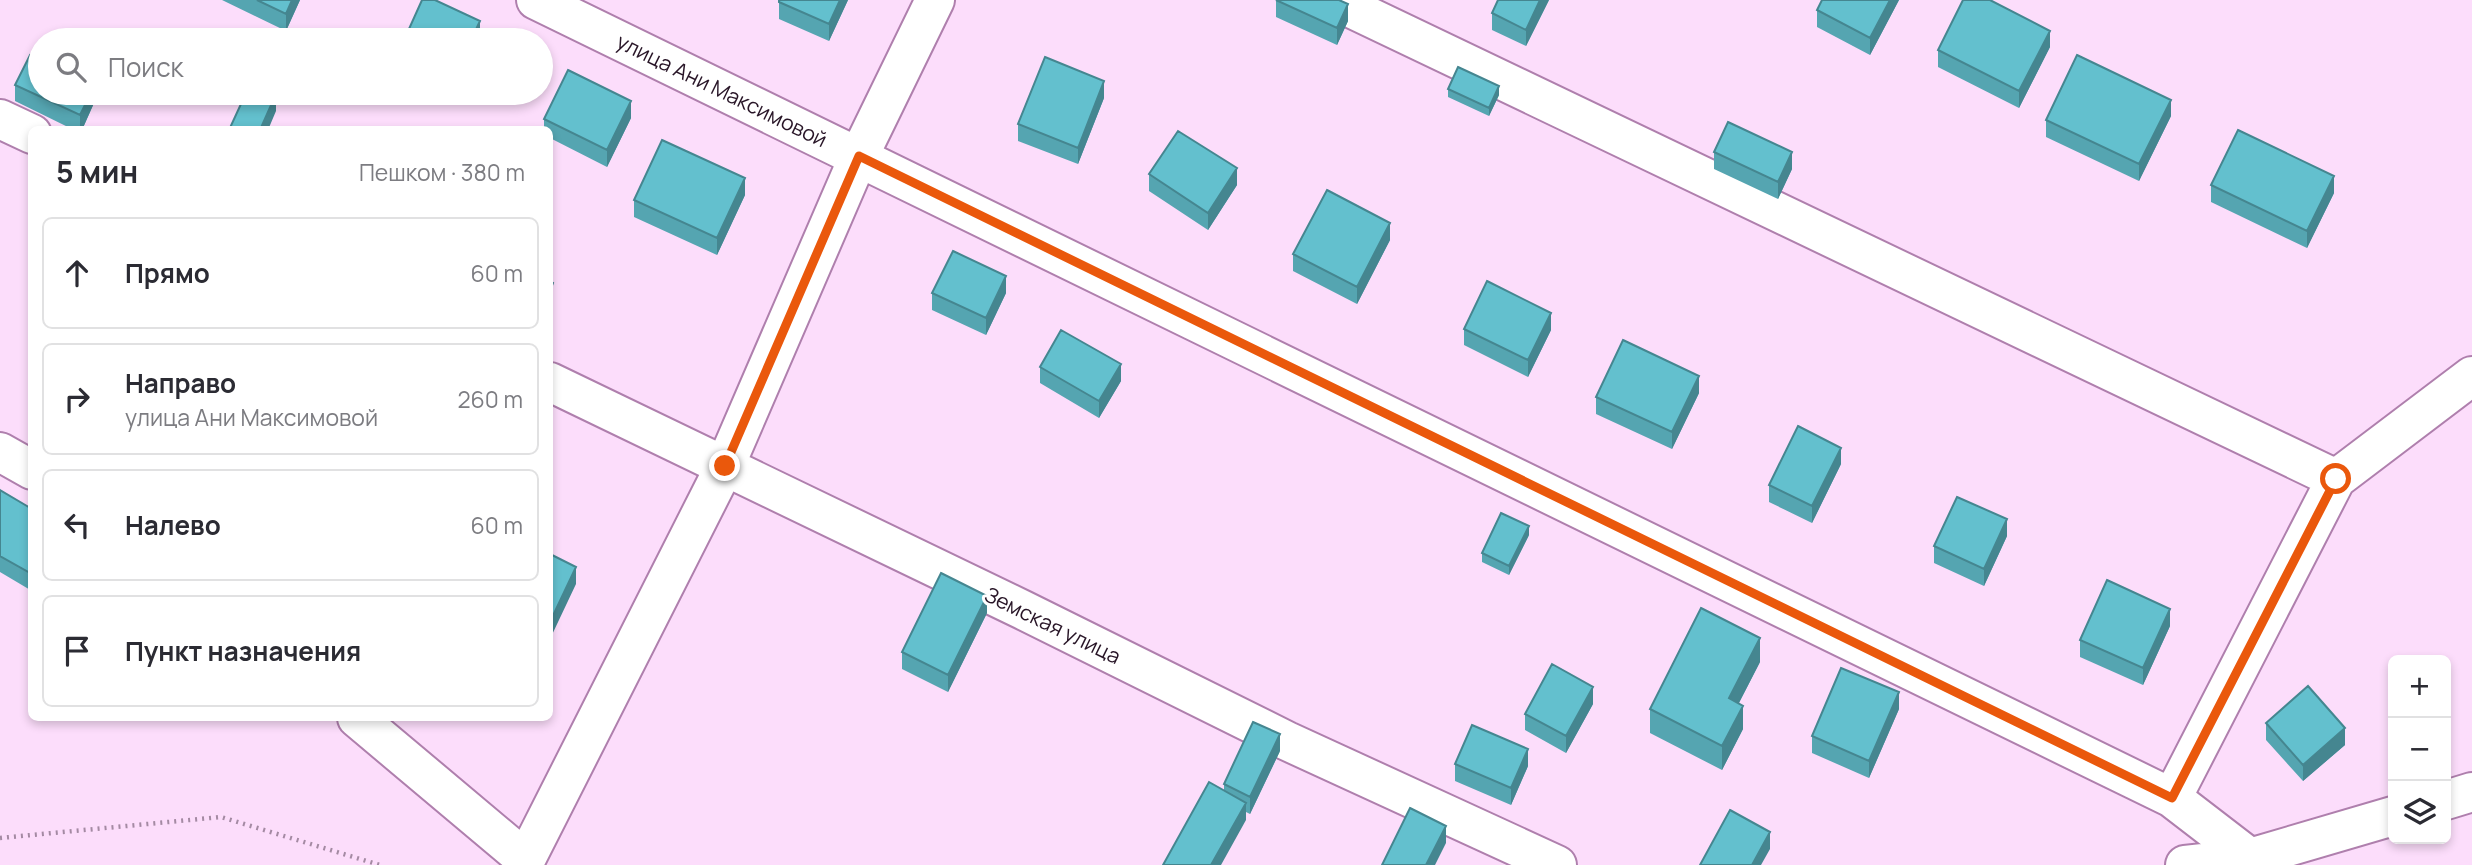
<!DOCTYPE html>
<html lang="ru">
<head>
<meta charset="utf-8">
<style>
	body { margin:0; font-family:Manrope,sans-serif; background:#f7f7f7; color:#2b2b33 }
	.controls { position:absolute; right:21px; bottom:21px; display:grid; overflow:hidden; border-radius:10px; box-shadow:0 4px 10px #0003 }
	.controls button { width:63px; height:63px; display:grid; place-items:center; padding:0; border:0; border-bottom:2px solid #e1e1e2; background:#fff; color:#2b2b33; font:35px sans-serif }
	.stop { position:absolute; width:21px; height:21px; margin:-16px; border:5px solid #ea580c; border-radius:50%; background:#fff }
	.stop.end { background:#ea580c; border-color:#fff; box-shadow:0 2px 7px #0008 }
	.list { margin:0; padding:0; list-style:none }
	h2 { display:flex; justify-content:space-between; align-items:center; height:91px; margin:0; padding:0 28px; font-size:30px }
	h2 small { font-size:23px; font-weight:400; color:#7c7c81 }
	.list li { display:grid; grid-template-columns:46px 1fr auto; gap:21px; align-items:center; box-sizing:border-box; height:112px; margin:0 14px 14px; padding:0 14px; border:2px solid #e1e1e2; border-radius:10px }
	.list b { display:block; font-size:26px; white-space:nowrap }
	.list p { margin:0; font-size:23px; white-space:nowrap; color:#7c7c81 }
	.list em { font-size:23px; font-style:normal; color:#7c7c81 }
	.icon { flex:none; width:38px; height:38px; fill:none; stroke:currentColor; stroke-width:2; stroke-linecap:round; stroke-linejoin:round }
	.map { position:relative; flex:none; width:2472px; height:865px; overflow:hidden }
	.search { position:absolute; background:#fff; box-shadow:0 4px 10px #0003; left:28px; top:28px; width:525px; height:77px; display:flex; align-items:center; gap:18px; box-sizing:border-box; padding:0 24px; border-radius:38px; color:#7c7c81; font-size:26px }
	.panel { position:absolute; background:#fff; box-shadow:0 4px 10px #0003; left:28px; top:126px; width:525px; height:595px; border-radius:10px }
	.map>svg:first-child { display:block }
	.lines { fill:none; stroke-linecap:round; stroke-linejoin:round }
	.minor-casing { stroke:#af7fad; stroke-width:42 }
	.path { stroke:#a48aa3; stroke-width:4.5; stroke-dasharray:2 5; stroke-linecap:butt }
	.minor { stroke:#fff; stroke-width:38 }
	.wall { fill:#55a5b1 }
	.shaded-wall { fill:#458690 }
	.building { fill:#63c0ce; stroke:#458690; stroke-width:2 }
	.route { stroke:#ea580c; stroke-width:9 }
	.labels { text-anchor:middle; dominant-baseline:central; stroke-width:6; stroke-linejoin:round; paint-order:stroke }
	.street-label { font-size:21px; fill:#281527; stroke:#fff }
</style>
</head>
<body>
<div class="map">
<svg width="2472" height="865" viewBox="0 0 2472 865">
	<rect width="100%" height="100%" fill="#fcddfb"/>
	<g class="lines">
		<g class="minor-casing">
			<path id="minor" d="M536 0 2172 798 2250 858 2253 865
				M1334 0 2336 479
				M0 119 32 134
				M550 382 1023 610 1287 741 1557 865
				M0 452 32 470
				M357 718 526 860
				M2172 798 2336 479 2472 376
				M2446 800 2472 792
				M523 865 725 466 859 156 935 0
				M2185 865 2250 858 2393 816"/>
		</g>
		<path class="path" d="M0 838 221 817 380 865"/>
		<use href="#minor" class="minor"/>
	</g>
	<path class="wall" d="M222 0H300L286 31Z
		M779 0H848L829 41 779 19Z
		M1276 0 1348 21 1337 45 1276 17Z
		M1549 0 1526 46 1492 30V13Z
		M1899 0 1870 55 1817 27V10Z
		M2050 47 2019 108 1938 67V50Z
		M15 85 94 93V103L82 130H74L15 101Z
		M1448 89 1499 95 1489 116 1448 97Z
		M442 93H455L452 97Z
		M1104 98 1078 164 1018 141V124Z
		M2171 116 2139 181 2046 137V120Z
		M631 118 607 167 550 138V130H544V119Z
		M1714 152 1792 169 1778 199 1714 169Z
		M1149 174 1237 185 1208 230 1149 191Z
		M2211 185 2334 193 2307 248 2211 202Z
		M745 195 717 255 634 217V200Z
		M1390 240 1357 304 1293 271V254Z
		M932 293H1006L986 335 932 310Z
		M1464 329 1551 330 1528 377 1464 345Z
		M1040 367 1121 381 1099 418 1040 383Z
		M1699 393 1672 449 1596 414V397Z
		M1841 464 1812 523 1769 502V485Z
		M0 490 32 509V591L0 572Z
		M1529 535 1509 575 1482 562V553Z
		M2007 536 1984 586 1934 563V546Z
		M987 613 948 692 902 669V652Z
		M2170 626 2143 685 2080 657V640Z
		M1760 662 1739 703 1743 729 1722 770 1650 733V709Z
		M1593 704 1566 753 1525 730V714Z
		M1899 709 1869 778 1812 753V736Z
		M2266 723 2345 745 2303 781 2266 740Z
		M1280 751 1250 814 1246 812V820L1224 790V784Z
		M1455 764 1528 766 1511 805 1455 781Z"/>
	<path class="shaded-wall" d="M292 0H300L286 31V14Z
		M840 0H848L829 41V24Z
		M1540 0H1549L1526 46V30Z
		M1890 0H1899L1870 55V38Z
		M1348 4V21L1337 45V28Z
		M480 21V38L479 40H471Z
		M2050 31V47L2019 108V91Z
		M1104 81V98L1078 164V148Z
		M1499 86V95L1489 116V108Z
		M91 93H94V103L82 130H80V115Z
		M276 94V111L268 130H260Z
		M2171 100V116L2139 181V164Z
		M631 101V118L607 167V150Z
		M1792 152V169L1778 199V182Z
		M1237 168V185L1208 230V213Z
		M2334 176V193L2307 248V231Z
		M745 178V195L717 255V238Z
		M1390 223V240L1357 304V287Z
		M1006 276V293L986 335V318Z
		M553 283V300L550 308V291Z
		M1551 313V330L1528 377V360Z
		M1121 364V381L1099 418V401Z
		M1699 376V393L1672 449V432Z
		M1841 448V464L1812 523V506Z
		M2007 519V536L1984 586V569Z
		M1529 526V535L1509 575V566Z
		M576 567V584L550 639V622Z
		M987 596V613L948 692V675Z
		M2170 609V626L2143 685V668Z
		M1760 638V662L1729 722V698Z
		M1593 687V704L1566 753V736Z
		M1899 692V709L1869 778V761Z
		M1743 706V729L1722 770V746Z
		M2345 728V745L2303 781V765Z
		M1280 734V751L1250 814V797Z
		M1528 749V766L1511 805V788Z
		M1246 803V820L1221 865H1211Z
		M1446 826V843L1435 865H1426Z
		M1770 832V849L1761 865H1752Z"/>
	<path class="building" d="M257 0H292L286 14Z
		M422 0H435L480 21 471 40H404Z
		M779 0H840L829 24 779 2Z
		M1276 0H1339L1348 4 1337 28Z
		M1498 0H1540L1526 30 1492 13Z
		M1822 0H1890L1870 38 1817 10Z
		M1963 0H1990L2050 31 2019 91 1938 50Z
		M30 55 40 60V93H91L80 115 15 85Z
		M2077 55 2171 100 2139 164 2046 120Z
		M1045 57 1104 81 1078 148 1018 124Z
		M1458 67 1499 86 1489 108 1448 89Z
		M568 70 631 101 607 150 544 119Z
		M246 93H274L276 94 260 130H229Z
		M1728 122 1792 152 1778 182 1714 152Z
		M2238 130 2334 176 2307 231 2211 185Z
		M1178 131 1237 168 1208 213 1149 174Z
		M662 140 745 178 717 238 634 200Z
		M1327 190 1390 223 1357 287 1293 254Z
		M953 251 1006 276 986 318 932 293Z
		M550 281 553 283 550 291Z
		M1487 281 1551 313 1528 360 1464 329Z
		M1061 330 1121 364 1099 401 1040 367Z
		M1623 340 1699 376 1672 432 1596 397Z
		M1798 426 1841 448 1812 506 1769 485Z
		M0 490 32 509V574L0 556Z
		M1957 497 2007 519 1984 569 1934 546Z
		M1501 513 1529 526 1509 566 1482 553Z
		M550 554 576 567 550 622Z
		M941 573 987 596 948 675 902 652Z
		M2107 580 2170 609 2143 668 2080 640Z
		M1701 608 1760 638 1729 698 1743 706 1722 746 1650 709Z
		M1552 664 1593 687 1566 736 1525 714Z
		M1841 668 1899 692 1869 761 1812 736Z
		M2308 686 2345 728 2303 765 2266 723Z
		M1253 722 1280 734 1250 797 1224 784Z
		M1472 725 1528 749 1511 788 1455 764Z
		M1209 782 1246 803 1211 865H1163Z
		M1410 808 1446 826 1426 865H1382Z
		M1730 810 1770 832 1752 865H1700Z"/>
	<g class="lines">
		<path class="route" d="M725 466 859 156 2172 798 2336 479"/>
	</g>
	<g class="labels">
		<g class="street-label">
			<text transform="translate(722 90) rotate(26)">улица Ани Максимовой</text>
			<text transform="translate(1053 625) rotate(26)">Земская улица</text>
		</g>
	</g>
</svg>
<div class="controls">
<button>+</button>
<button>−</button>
<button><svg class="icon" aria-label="layers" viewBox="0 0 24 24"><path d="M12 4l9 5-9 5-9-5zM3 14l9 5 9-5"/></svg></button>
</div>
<div class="stop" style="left:2336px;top:479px"></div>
<div class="stop end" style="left:725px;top:466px"></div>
<div class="search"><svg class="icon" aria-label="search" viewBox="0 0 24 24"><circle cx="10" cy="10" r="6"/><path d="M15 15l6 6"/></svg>Поиск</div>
<section class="panel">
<h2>5 мин<small>Пешком · 380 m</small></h2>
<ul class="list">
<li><svg class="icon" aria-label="ahead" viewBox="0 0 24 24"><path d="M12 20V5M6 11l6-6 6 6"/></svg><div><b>Прямо</b></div><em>60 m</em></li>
<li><svg class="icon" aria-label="right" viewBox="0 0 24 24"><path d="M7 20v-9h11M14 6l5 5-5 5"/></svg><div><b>Направо</b><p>улица Ани Максимовой</p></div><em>260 m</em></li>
<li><svg class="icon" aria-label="left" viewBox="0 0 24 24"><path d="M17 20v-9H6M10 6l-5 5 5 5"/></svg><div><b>Налево</b></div><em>60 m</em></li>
<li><svg class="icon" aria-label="arrive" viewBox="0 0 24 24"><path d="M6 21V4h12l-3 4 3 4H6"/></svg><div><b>Пункт назначения</b></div></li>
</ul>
</section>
</div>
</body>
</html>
